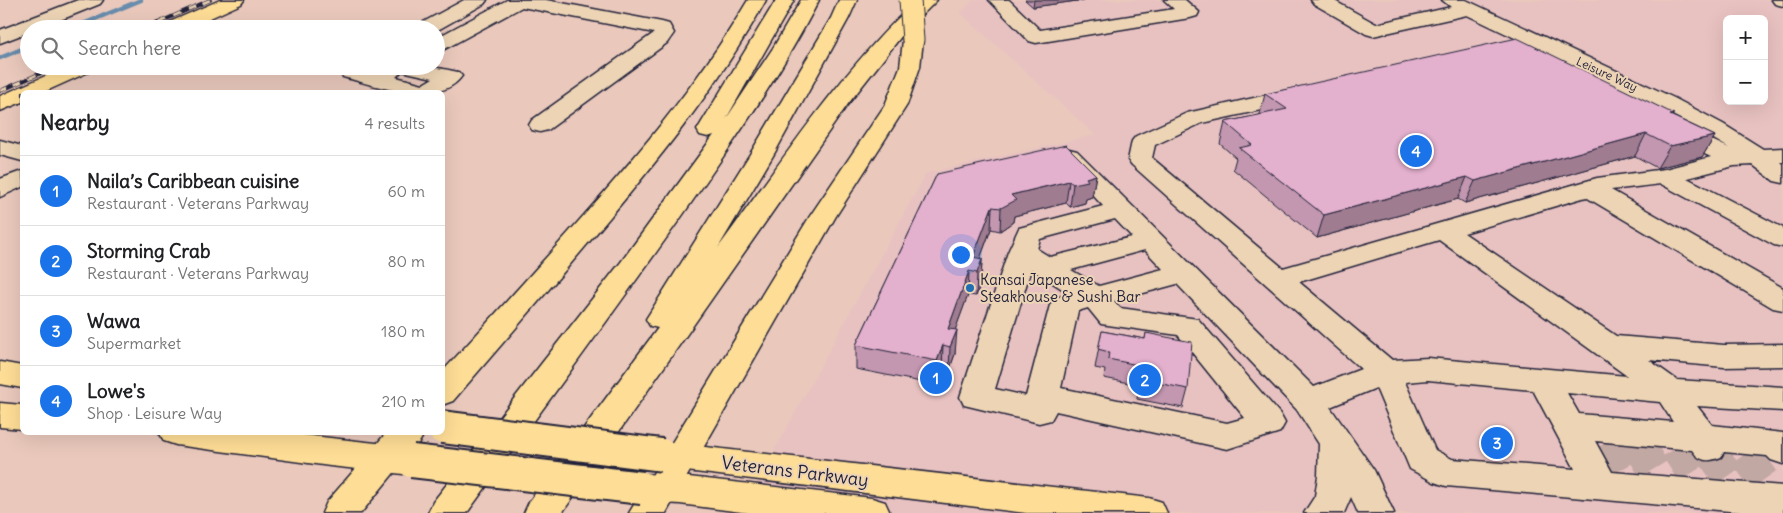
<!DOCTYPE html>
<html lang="en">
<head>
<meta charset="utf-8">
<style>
	body { margin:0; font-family:Delius,sans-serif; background:#f2f2f2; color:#202124 }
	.controls { position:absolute; right:15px; top:15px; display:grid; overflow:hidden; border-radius:8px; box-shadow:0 5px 20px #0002 }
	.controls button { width:45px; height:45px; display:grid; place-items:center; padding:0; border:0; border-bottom:1px solid #e0e0e0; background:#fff; color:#202124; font:25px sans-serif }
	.you { position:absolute; left:960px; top:254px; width:18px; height:18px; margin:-12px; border:4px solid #fff; border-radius:50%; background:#1a73e8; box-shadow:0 0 0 8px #1a73e833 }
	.badge { display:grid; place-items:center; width:32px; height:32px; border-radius:50%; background:#1a73e8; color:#fff; font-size:16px; font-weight:700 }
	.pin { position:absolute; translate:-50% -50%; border:2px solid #fff; box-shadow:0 1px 5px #0006 }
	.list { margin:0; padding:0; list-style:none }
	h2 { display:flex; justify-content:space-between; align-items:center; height:65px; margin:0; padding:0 20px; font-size:21px }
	h2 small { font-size:16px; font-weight:400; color:#757577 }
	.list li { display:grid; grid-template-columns:32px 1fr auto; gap:15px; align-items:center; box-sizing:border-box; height:70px; padding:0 20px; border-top:1px solid #e0e0e0 }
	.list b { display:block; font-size:19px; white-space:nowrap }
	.list p { margin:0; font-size:16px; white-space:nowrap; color:#757577 }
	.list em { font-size:16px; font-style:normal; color:#757577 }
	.icon { flex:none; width:28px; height:28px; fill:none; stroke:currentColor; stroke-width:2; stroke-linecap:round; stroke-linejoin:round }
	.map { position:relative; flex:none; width:1783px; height:513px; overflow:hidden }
	.search { position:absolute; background:#fff; box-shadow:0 5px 20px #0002; left:20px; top:20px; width:425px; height:55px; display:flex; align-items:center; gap:12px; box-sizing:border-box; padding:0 18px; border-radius:28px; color:#757577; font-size:19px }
	.panel { position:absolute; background:#fff; box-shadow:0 5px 20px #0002; left:20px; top:90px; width:425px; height:345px; border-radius:8px }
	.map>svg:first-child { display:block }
	.built { fill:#e8c2c1; fill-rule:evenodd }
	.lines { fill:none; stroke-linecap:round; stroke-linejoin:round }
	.stream { stroke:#688cac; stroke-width:4.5 }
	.minor-tunnel { stroke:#c2a8a2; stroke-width:32; stroke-dasharray:32 16; stroke-linecap:butt }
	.minor-casing { stroke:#22223b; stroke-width:3 }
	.major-casing { stroke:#22223b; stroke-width:3 }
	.highway-casing { stroke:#22223b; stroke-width:3 }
	.minor { fill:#edd4b5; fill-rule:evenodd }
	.major { fill:#fedd96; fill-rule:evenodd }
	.highway { fill:#fedd96; fill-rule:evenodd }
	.rail-casing { stroke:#22223b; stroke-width:4 }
	.rail { stroke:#edd4b5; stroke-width:2.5; stroke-dasharray:8; stroke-linecap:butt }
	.major-bridge-casing { stroke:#22223b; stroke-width:36; stroke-linecap:butt }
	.highway-bridge-casing { stroke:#22223b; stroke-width:23; stroke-linecap:butt }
	.major-bridge { stroke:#fedd96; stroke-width:32 }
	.highway-bridge { stroke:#fedd96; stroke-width:21 }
	.wall { fill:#c397b0; stroke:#22223b }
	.shaded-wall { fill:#9f7b90; stroke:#22223b }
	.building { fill:#e3b0cd; stroke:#22223b }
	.poi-dot { fill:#1f6fb2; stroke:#edd4b5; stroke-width:2 }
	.labels { text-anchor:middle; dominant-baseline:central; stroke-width:4; stroke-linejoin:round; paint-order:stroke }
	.far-street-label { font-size:12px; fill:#22223b; stroke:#edd4b5 }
	.poi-label { font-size:15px; fill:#22223b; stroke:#edd4b5; text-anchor:start }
	.near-street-label { font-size:18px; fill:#22223b; stroke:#edd4b5 }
</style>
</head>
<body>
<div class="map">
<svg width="1783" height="513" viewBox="0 0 1783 513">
	<rect width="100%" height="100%" fill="#eac9bc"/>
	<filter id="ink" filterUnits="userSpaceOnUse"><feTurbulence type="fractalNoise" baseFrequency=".02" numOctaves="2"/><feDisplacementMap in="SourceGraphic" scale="10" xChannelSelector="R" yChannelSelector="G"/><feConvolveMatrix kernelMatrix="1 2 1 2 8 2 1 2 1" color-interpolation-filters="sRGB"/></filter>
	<g filter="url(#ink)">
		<path class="built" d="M973 0H1783V513H740L926 173 1095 135 960 13ZM1727 19H1764V101H1727Z"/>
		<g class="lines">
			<path class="stream" d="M71 29 141 0
				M0 58 29 46"/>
			<path class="minor-tunnel" d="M1609 441 1624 468
				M1637 442 1654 470
				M1676 448 1692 473
				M1710 450 1729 478
				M1745 454 1764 480"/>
			<g class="minor-casing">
				<path id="minor" d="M78 0H103L100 4 38 29H29V32L0 43V30Z
					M464 0H487L484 4 436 31V29H416L418 25Z
					M507 0H546L662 22 669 24 674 33 667 43 548 130 540 132 532 130 529 125 532 120 654 33 522 7 443 50 436 52V38Z
					M989 0H1009L1040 30 1174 9 1164 0H1185L1199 12 1197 16 1190 18 1036 43 1029 41Z
					M1311 0H1333L1376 24 1451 7 1442 0H1466L1674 98 1723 124 1763 149 1783 148V162H1781L1783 164V183L1774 181 1753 165 1734 166 1687 178 1783 228V247L1774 245 1661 184 1611 190 1783 288V310L1773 308 1586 197 1464 233 1616 336 1724 345 1783 344V366L1724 367 1649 360 1677 380 1783 387V411L1697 406 1712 425 1783 433V464L1771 460 1767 456 1724 452 1721 457C1708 462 1700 462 1692 450L1595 441 1612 472 1783 486V513H1752L1446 486 1434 482 1410 469 1376 388 1330 407 1374 470 1394 513H1358L1351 497 1344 513H1304L1315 496 1318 476 1319 444 1297 410 1177 284 1114 301 1120 308 1198 319 1280 414 1285 423 1280 432 1227 449 1056 411 1051 420 1039 423 964 405 960 397 1008 252 1019 228 1103 206 1061 161 1057 156 1061 151 1069 149 1077 151 1314 387 1361 369 1132 165 1128 160 1132 141 1136 136 1187 113 1298 88 1306 90 1309 95 1306 100 1202 123 1155 145 1152 158 1283 268 1597 178 1665 169 1711 157 1665 136 1662 131 1665 126 1673 124 1681 126 1729 148 1659 107 1467 15 1373 36 1366 34 1314 4ZM1115 219 1132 237 1050 257 1037 249 1040 239ZM1439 240 1627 376 1428 358 1392 360 1299 282ZM1145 250 1163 269 1099 286 1071 270ZM1031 269 1070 294 1055 298 1050 305 1026 396 995 389ZM1088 308 1101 324 1178 335 1245 418 1227 423 1061 388 1078 311ZM1428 380 1533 390 1575 469 1452 459 1435 450 1405 382ZM1567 393 1660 402 1673 422 1579 414Z
					M1772 0H1783V6L1775 4Z
					M345 66H366L364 70C376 73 376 68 386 66 407 63 438 67 458 72L462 76C439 109 374 85 343 77L340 73ZM402 71 433 78 423 84 396 77Z
					M0 140 22 146V161L0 155Z
					M22 171V187L0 197V179Z"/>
			</g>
			<g class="major-casing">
				<path id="major" d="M220 0H244L241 4 186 29H161L163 25Z
					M68 66H96L93 70 44 92H22V102L0 111V96Z
					M0 362 22 366V388L0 384Z
					M0 403 22 405V429L0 427Z
					M159 432H276L403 446 415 450 420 460 415 470 403 474 330 466 176 445 164 441Z
					M662 442 1149 498 1162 502 1167 513H1026L662 468 650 465 645 455 650 445Z
					M643 474 680 476 872 498 885 502 890 513H749L680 504 643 502 630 498 625 488 630 478Z"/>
			</g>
			<g class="highway-casing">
				<path id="highway" d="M748 0H766C716 91 651 169 584 248 541 299 497 350 453 401L442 405V372C483 328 522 284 562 240 630 164 696 88 748 0Z
					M776 0H794L726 119 773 48 801 0H819C780 76 731 146 682 216 611 316 539 414 467 513H428L433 502 621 262 714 135 708 137 700 135 697 130Z
					M839 0H857L849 18 774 154 718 248C780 164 840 71 917 0H937L903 34 848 104 562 513H524L529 502 658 328 650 326 646 319 750 154 831 18Z
					M913 34 920 36 923 40 920 67 907 105 836 216 666 513H629L810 216 885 105 900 67 903 40 906 36Z
					M387 432H425L420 441 361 513H322L327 502Z"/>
			</g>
			<use href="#minor" class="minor"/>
			<use href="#major" class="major"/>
			<use href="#highway" class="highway"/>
			<g class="rail-casing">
				<path id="rail" d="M144 29 210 0
					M0 91 57 66"/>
			</g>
			<use href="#rail" class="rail"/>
			<g class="major-bridge-casing">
				<path id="major-bridge" d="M442 427 662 455
					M412 461 642 488"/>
			</g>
			<g class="highway-bridge-casing">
				<path id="highway-bridge" d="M910 0 913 40"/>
			</g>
			<use href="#major-bridge" class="major-bridge"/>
			<use href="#highway-bridge" class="highway-bridge"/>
		</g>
		<path class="wall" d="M1025 0H1084L1033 7Z
			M1265 94 1673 116 1715 136 1702 157 1657 168 1635 156 1465 203 1458 199 1317 238 1233 169 1236 158 1220 144 1225 122 1260 115V114Z
			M937 174 1096 175 1092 197 1086 199 1085 203 1070 207 1066 203 1014 216 1013 222 1000 231 991 229 980 259H982L981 282 976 296 968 295 955 330V354L949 371 942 369 936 385 856 369V345Z
			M1102 331 1145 339 1146 333 1188 389 1183 408 1137 399 1139 385 1104 378 1105 370 1095 368Z"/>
		<path class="shaded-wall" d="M1034 0H1084L1033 7Z
			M1646 134 1635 156 1465 203 1475 181Z
			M1715 136 1702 157 1657 168 1670 146Z
			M1096 175 1092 197 1086 199 1085 203 1070 207 1073 184 1086 178Z
			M1467 177 1458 199 1317 238 1324 215Z
			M1069 181 1066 203 1014 216 1013 222 1000 231 1001 208 1011 195Z
			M992 207 991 229 975 272 973 257Z
			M982 259 981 282 976 296 977 273Z
			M969 271 968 295 949 347 948 329Z
			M957 330 955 354 949 371 950 347Z
			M943 345 942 369 936 385 937 361Z"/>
		<path class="building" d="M1517 38 1674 114 1670 115 1715 136 1670 146 1646 134 1475 181 1467 177 1324 215 1239 148 1252 145 1225 122 1287 109 1265 94Z
			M1066 145 1096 175 1086 178 1088 181 1073 184 1069 181 1011 195 1016 200 1001 208 992 207 973 257 982 259 977 273 969 271 948 329 957 330 950 347 943 345 937 361 856 345 937 174Z
			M1102 331 1145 339 1146 333 1192 342 1188 389 1142 380 1143 366 1108 359 1109 352 1098 349Z"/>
	</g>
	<circle class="poi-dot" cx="970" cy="288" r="5"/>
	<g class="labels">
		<g class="far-street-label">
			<text transform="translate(1607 74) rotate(25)">Leisure Way</text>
		</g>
		<g class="poi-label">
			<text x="980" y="279">Kansai Japanese<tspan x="980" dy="17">Steakhouse &amp; Sushi Bar</tspan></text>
		</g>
		<g class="near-street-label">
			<text transform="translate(795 471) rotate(7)">Veterans Parkway</text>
		</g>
	</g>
</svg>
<div class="controls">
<button>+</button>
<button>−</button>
</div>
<div class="you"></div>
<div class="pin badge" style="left:936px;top:378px">1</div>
<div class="pin badge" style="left:1145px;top:380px">2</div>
<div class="pin badge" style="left:1497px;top:443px">3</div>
<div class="pin badge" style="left:1416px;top:151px">4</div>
<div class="search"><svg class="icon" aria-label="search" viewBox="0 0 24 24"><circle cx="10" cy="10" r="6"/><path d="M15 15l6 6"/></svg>Search here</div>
<section class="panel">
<h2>Nearby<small>4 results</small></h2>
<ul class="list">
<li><span class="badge">1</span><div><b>Naila’s Caribbean cuisine</b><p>Restaurant · Veterans Parkway</p></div><em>60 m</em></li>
<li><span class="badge">2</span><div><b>Storming Crab</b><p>Restaurant · Veterans Parkway</p></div><em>80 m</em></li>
<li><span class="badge">3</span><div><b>Wawa</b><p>Supermarket</p></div><em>180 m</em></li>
<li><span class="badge">4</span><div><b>Lowe's</b><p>Shop · Leisure Way</p></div><em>210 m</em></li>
</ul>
</section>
</div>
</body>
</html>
